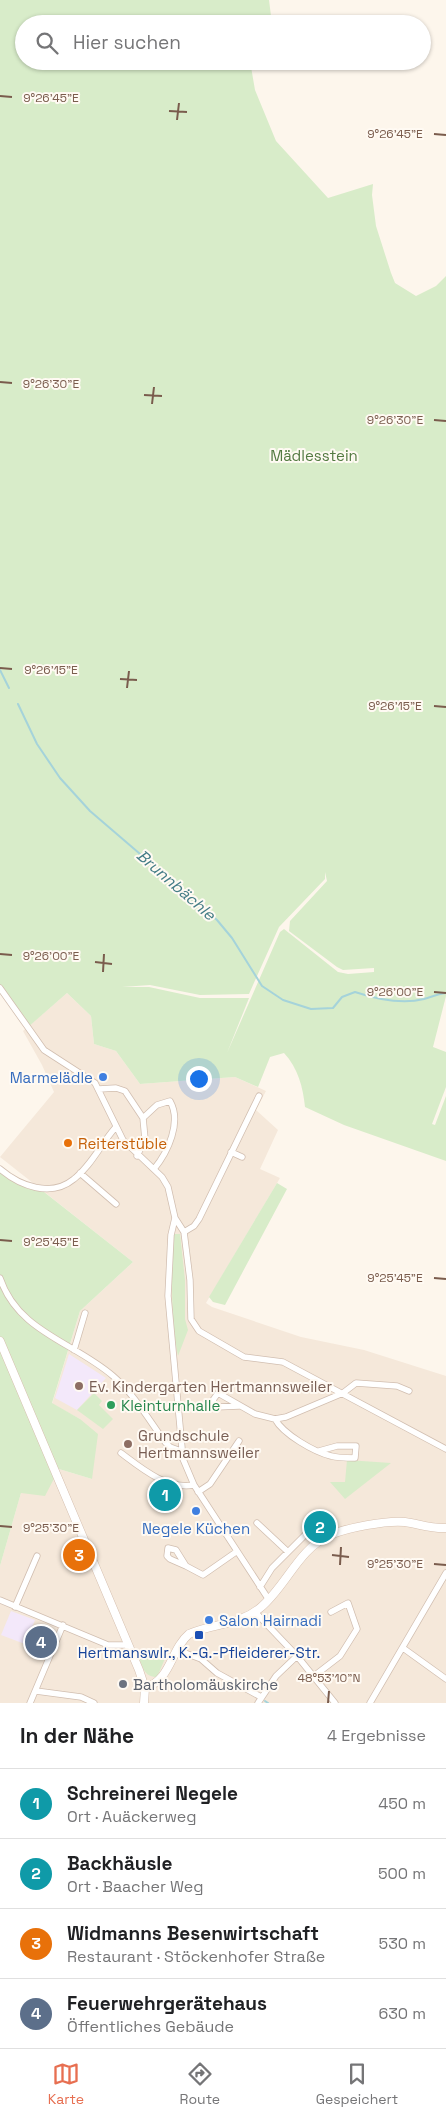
<!DOCTYPE html>
<html lang="de">
<head>
<meta charset="utf-8">
<style>
	body { margin:0; font-family:"Space Grotesk",sans-serif; background:#f2f2f2; color:#202124 }
	.you { position:absolute; left:198px; top:1078px; width:18px; height:18px; margin:-12px; border:4px solid #fff; border-radius:50%; background:#1a73e8; box-shadow:0 0 0 8px #1a73e833 }
	.badge { display:grid; place-items:center; width:32px; height:32px; border-radius:50%; background:#e76f51; color:#fff; font-size:16px; font-weight:700 }
	.pin { position:absolute; translate:-50% -50%; border:2px solid #fff; box-shadow:0 1px 5px #0006 }
	.list { margin:0; padding:0; list-style:none }
	h2 { display:flex; justify-content:space-between; align-items:center; height:65px; margin:0; padding:0 20px; font-size:21px }
	h2 small { font-size:16px; font-weight:400; color:#757577 }
	.list li { display:grid; grid-template-columns:32px 1fr auto; gap:15px; align-items:center; box-sizing:border-box; height:70px; padding:0 20px; border-top:1px solid #e0e0e0 }
	.list b { display:block; font-size:19px; white-space:nowrap }
	.list p { margin:0; font-size:16px; white-space:nowrap; color:#757577 }
	.list em { font-size:16px; font-style:normal; color:#757577 }
	.icon { flex:none; width:28px; height:28px; fill:none; stroke:currentColor; stroke-width:2; stroke-linecap:round; stroke-linejoin:round }
	.map { position:relative; flex:none; width:446px; height:1703px; overflow:hidden }
	.search { position:absolute; background:#fff; box-shadow:0 1px 4px #0004; left:15px; right:15px; top:15px; height:55px; display:flex; align-items:center; gap:12px; box-sizing:border-box; padding:0 18px; border-radius:28px; color:#757577; font-size:19px }
	.sheet { height:345px; background:#fff }
	nav { display:flex; justify-content:space-around; align-items:center; box-sizing:border-box; height:70px; border-top:1px solid #e0e0e0; background:#fff; font-size:14px; color:#757577 }
	nav a { display:grid; justify-items:center; gap:2px }
	nav .on { color:#e76f51 }
	.map>svg:first-child { display:block }
	.residential { fill:#f5e8da }
	.education { fill:#f3e8fa }
	.green { fill:#d8ecc9; fill-rule:evenodd }
	.lines { fill:none; stroke-linecap:round; stroke-linejoin:round }
	.stream { stroke:#a5d3da; stroke-width:2 }
	.street-casing { stroke:#d1beb0; stroke-width:7 }
	.secondary-casing { stroke:#d6c0b0; stroke-width:9 }
	.street { stroke:#fff; stroke-width:5.5 }
	.secondary { stroke:#fff; stroke-width:8 }
	.ticks { fill:none; stroke:#7a5c4d; stroke-width:2 }
	.shop-dot { fill:#3f7fe0; stroke:#fffaf3; stroke-width:2 }
	.food-dot { fill:#e8710a; stroke:#fffaf3; stroke-width:2 }
	.education-dot { fill:#8d6e63; stroke:#fffaf3; stroke-width:2 }
	.leisure-dot { fill:#2e9e5b; stroke:#fffaf3; stroke-width:2 }
	.transit-dot { fill:#1a4fb4; stroke:#fffaf3; stroke-width:2 }
	.worship-dot { fill:#6b7280; stroke:#fffaf3; stroke-width:2 }
	.labels { text-anchor:middle; dominant-baseline:central; stroke-width:4; stroke-linejoin:round; paint-order:stroke }
	.park-label { font-size:15px; fill:#537a41; stroke:#fffaf3 }
	.shop-label { font-size:15px; fill:#366cbe; stroke:#fffaf3; text-anchor:end }
	.food-label { font-size:15px; fill:#c56008; stroke:#fffaf3; text-anchor:start }
	.education-label { font-size:15px; fill:#785e54; stroke:#fffaf3; text-anchor:start }
	.leisure-label { font-size:15px; fill:#27864d; stroke:#fffaf3; text-anchor:start }
	.transit-label { font-size:15px; fill:#164399; stroke:#fffaf3 }
	.worship-label { font-size:15px; fill:#5b616d; stroke:#fffaf3; text-anchor:start }
	.water-label { font-size:16px; font-style:italic; fill:#437c86; stroke:#fffaf3 }
	.ticks-label { font-size:12px; text-anchor:middle; fill:#7a5c4d; stroke:#fffaf3; stroke-width:4; stroke-linejoin:round; paint-order:stroke }
</style>
</head>
<body>
<div class="map">
<svg width="446" height="1703" viewBox="0 0 446 1703">
	<rect width="100%" height="100%" fill="#fdf6ec"/>
	<path class="residential" d="M67 993 91 1016 94 1044 116 1051 140 1084 235 1077 266 1091 256 1110 278 1130 260 1169 280 1178 206 1303 212 1307 301 1337 364 1350 446 1376V1703H0V1566L21 1493 59 1469 92 1479 80 1419 52 1404 80 1311 133 1262 0 1157 54 1092 42 1065 23 1031Z"/>
	<path class="education" d="M69 1354 106 1378 77 1410 55 1398Z
		M11 1611 35 1620 25 1644 1 1635Z"/>
	<path class="green" d="M0 0H269L272 24H24V61H250L255 90 276 141 328 198 373 184 372 195 376 226 391 273 395 283 416 296 436 286 446 276V996L433 1047 446 1052V1087L432 1124 435 1125 446 1096V1161L344 1125 305 1107C303 1087 298 1068 284 1053L270 1057 258 1087 235 1077 140 1084 116 1051 94 1044 91 1016 67 993 27 1028 0 985ZM325 872 327 881 290 921 289 931 337 967 343 970 374 968V972L348 974 338 972 284 929 280 932 227 1053 249 998H200L149 987H122L150 985 200 995 249 994 279 927 325 879Z
		M0 1169 39 1188 133 1262 80 1311 52 1403 80 1419 98 1434 92 1479 59 1469 45 1496 21 1493 0 1566Z
		M277 1183 287 1189 225 1305 213 1302 209 1297Z
		M173 1234H180L185 1280V1319L188 1330 178 1356C170 1315 172 1276 173 1234Z
		M94 1393 102 1401 99 1405 113 1419 103 1429 77 1410Z
		M347 1460 391 1463 345 1499 330 1482H345Z
		M167 1654 157 1677C144 1677 143 1667 138 1657Z"/>
	<g class="lines">
		<path class="stream" d="M0 670 9 688
			M18 704 37 744 60 778 90 811 217 920 232 938 262 986 283 1000 311 1009 333 1008 342 997 355 992C376 999 401 1005 424 999 431 997 438 994 446 993
			M265 1701 268 1703"/>
		<g class="street-casing">
			<path id="street" d="M0 988 44 1050 95 1083 123 1140 162 1177 168 1187 175 1218 171 1235 168 1296 183 1459 194 1485 269 1600
				M99 1089 116 1088 125 1091 143 1118 145 1139 137 1156
				M143 1118 157 1105 170 1101C182 1122 168 1152 154 1169
				M231 1152 242 1157
				M0 1169C20 1186 51 1198 74 1179 91 1166 101 1144 115 1128
				M80 1173 116 1204
				M175 1218 184 1232 190 1280 191 1319 199 1331 244 1357 283 1362 446 1449
				M184 1232 194 1226 199 1219 259 1096
				M0 1278C18 1332 74 1342 113 1376 134 1394 149 1420 165 1442L170 1447 181 1451
				M74 1350 85 1313
				M239 1406 216 1407 213 1400 218 1393 255 1414 275 1419 286 1417 343 1393 356 1383 397 1386 409 1391
				M275 1419C283 1434 314 1452 331 1456 338 1458 347 1458 355 1458L356 1446H337L319 1451
				M121 1453C141 1468 167 1490 194 1485
				M198 1492 210 1484 239 1441
				M257 1523 287 1551
				M186 1566 170 1559 167 1556 168 1548 176 1550 186 1566 203 1575 236 1552
				M260 1587 272 1568 309 1531 318 1542
				M0 1600 108 1645H128
				M15 1607 37 1556
				M255 1612 297 1656 335 1703
				M403 1648 446 1679
				M177 1650 201 1659 217 1673 261 1697
				M314 1676 340 1656 357 1629 348 1603 331 1612
				M36 1691 81 1697 94 1703
				M30 1703 63 1625
				M258 1703 276 1676 297 1656
				M370 1703 446 1573"/>
		</g>
		<g class="secondary-casing">
			<path id="secondary" d="M0 1341 139 1670 145 1688 144 1703
				M145 1688C172 1679 170 1650 189 1634 213 1623 238 1626 260 1608 286 1587 298 1549 330 1535 347 1528 386 1520 405 1522 419 1524 432 1529 446 1528"/>
		</g>
		<use href="#street" class="street"/>
		<use href="#secondary" class="secondary"/>
	</g>
	<path class="ticks" d="M0 96 12 97M169 111 187 112M177 120 179 103M434 134 446 135M0 382 12 383M144 395 162 396M152 404 154 387M434 420 446 421M0 668 12 669M120 679 137 680M127 688 129 671M434 706 446 707M0 954 12 955M95 962 112 964M103 972 104 954M434 992 446 993M0 1240 12 1241M434 1278 446 1279M0 1526 12 1527M332 1555 349 1557M434 1564 446 1565M340 1565 341 1547M328 1703 329 1691"/>
	<g class="shop-dot">
		<circle cx="103" cy="1077" r="5"/>
		<circle cx="196" cy="1511" r="5"/>
		<circle cx="209" cy="1620" r="5"/>
	</g>
	<circle class="food-dot" cx="68" cy="1143" r="5"/>
	<g class="education-dot">
		<circle cx="79" cy="1386" r="5"/>
		<circle cx="128" cy="1444" r="5"/>
	</g>
	<circle class="leisure-dot" cx="111" cy="1405" r="5"/>
	<rect class="transit-dot" x="194" y="1630" width="10" height="10" rx="2.5"/>
	<circle class="worship-dot" cx="123" cy="1684" r="5"/>
	<g class="labels">
		<g class="park-label">
			<text x="314" y="455">Mädlesstein</text>
		</g>
		<g class="shop-label">
			<text x="93" y="1077">Marmelädle</text>
			<text x="196" y="1528" text-anchor="middle">Negele Küchen</text>
			<text x="219" y="1620" text-anchor="start">Salon Hairnadi</text>
		</g>
		<g class="food-label">
			<text x="78" y="1143">Reiterstüble</text>
		</g>
		<g class="education-label">
			<text x="89" y="1386">Ev. Kindergarten Hertmannsweiler</text>
			<text x="138" y="1435">Grundschule<tspan x="138" dy="17">Hertmannsweiler</tspan></text>
		</g>
		<g class="leisure-label">
			<text x="121" y="1405">Kleinturnhalle</text>
		</g>
		<g class="transit-label">
			<text x="199" y="1652">Hertmanswlr., K.-G.-Pfleiderer-Str.</text>
		</g>
		<g class="worship-label">
			<text x="133" y="1684">Bartholomäuskirche</text>
		</g>
		<g class="water-label">
			<text transform="translate(176 885) rotate(41)">Brunnbächle</text>
		</g>
	</g>
	<g class="ticks-label">
		<text x="51" y="102">9°26'45"E</text>
		<text x="395" y="138">9°26'45"E</text>
		<text x="51" y="388">9°26'30"E</text>
		<text x="395" y="424">9°26'30"E</text>
		<text x="51" y="674">9°26'15"E</text>
		<text x="395" y="710">9°26'15"E</text>
		<text x="51" y="960">9°26'00"E</text>
		<text x="395" y="996">9°26'00"E</text>
		<text x="51" y="1246">9°25'45"E</text>
		<text x="395" y="1282">9°25'45"E</text>
		<text x="51" y="1532">9°25'30"E</text>
		<text x="395" y="1568">9°25'30"E</text>
		<text x="329" y="1682">48°53'10"N</text>
	</g>
</svg>
<div class="you"></div>
<div class="pin badge" style="left:165px;top:1495px;background:#0f9aa8">1</div>
<div class="pin badge" style="left:320px;top:1527px;background:#0f9aa8">2</div>
<div class="pin badge" style="left:79px;top:1555px;background:#e8710a">3</div>
<div class="pin badge" style="left:41px;top:1642px;background:#5c6f8a">4</div>
<div class="search"><svg class="icon" aria-label="search" viewBox="0 0 24 24"><circle cx="10" cy="10" r="6"/><path d="M15 15l6 6"/></svg>Hier suchen</div>
</div>
<section class="sheet">
<h2>In der Nähe<small>4 Ergebnisse</small></h2>
<ul class="list">
<li><span class="badge" style="background:#0f9aa8">1</span><div><b>Schreinerei Negele</b><p>Ort · Auäckerweg</p></div><em>450 m</em></li>
<li><span class="badge" style="background:#0f9aa8">2</span><div><b>Backhäusle</b><p>Ort · Baacher Weg</p></div><em>500 m</em></li>
<li><span class="badge" style="background:#e8710a">3</span><div><b>Widmanns Besenwirtschaft</b><p>Restaurant · Stöckenhofer Straße</p></div><em>530 m</em></li>
<li><span class="badge" style="background:#5c6f8a">4</span><div><b>Feuerwehrgerätehaus</b><p>Öffentliches Gebäude</p></div><em>630 m</em></li>
</ul>
</section>
<nav>
<a class="on"><svg class="icon" aria-label="map" viewBox="0 0 24 24"><path d="M3 6l6-2 6 2 6-2v14l-6 2-6-2-6 2zM9 4v14M15 6v14"/></svg>Karte</a>
<a><svg class="icon" aria-label="directions" viewBox="0 0 24 24"><path d="M12 3l9 9-9 9-9-9zM9 14v-3h6M13 9l2 2-2 2"/></svg>Route</a>
<a><svg class="icon" aria-label="saved" viewBox="0 0 24 24"><path d="M7 4h10v16l-5-4-5 4z"/></svg>Gespeichert</a>
</nav>
</body>
</html>
